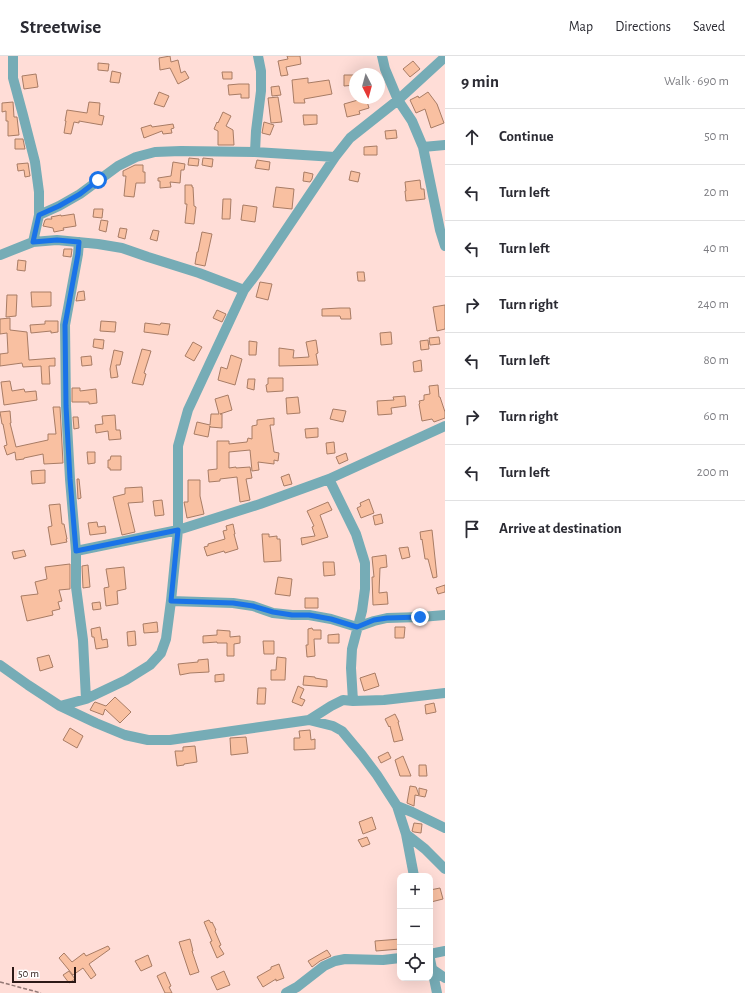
<!DOCTYPE html>
<html lang="en">
<head>
<meta charset="utf-8">
<style>
	body { margin:0; font-family:"Alegreya Sans",sans-serif; background:#f7f7f7; color:#2b2b33 }
	.controls { position:absolute; right:12px; bottom:12px; display:grid; overflow:hidden; border-radius:8px; box-shadow:0 4px 16px #0002 }
	.controls button { width:36px; height:36px; display:grid; place-items:center; padding:0; border:0; border-bottom:1px solid #e1e1e2; background:#fff; color:#2b2b33; font:20px sans-serif }
	.compass { position:absolute; left:349px; top:12px; width:36px; height:36px; border-radius:50%; background:#fff; box-shadow:0 4px 16px #0002; rotate:174deg }
	.scale { position:absolute; left:12px; bottom:10px; width:64px; box-sizing:border-box; padding-left:4px; border:2px solid #2c1916; border-top:0; font-size:11px; line-height:14px; white-space:nowrap; color:#2c1916; -webkit-text-stroke:3px #fff; paint-order:stroke }
	.stop { position:absolute; width:12px; height:12px; margin:-9px; border:3px solid #1a73e8; border-radius:50%; background:#fff }
	.stop.end { background:#1a73e8; border-color:#fff; box-shadow:0 1px 4px #0008 }
	.list { margin:0; padding:0; list-style:none }
	h2 { display:flex; justify-content:space-between; align-items:center; height:52px; margin:0; padding:0 16px; font-size:17px }
	h2 small { font-size:13px; font-weight:400; color:#7c7c81 }
	.list li { display:grid; grid-template-columns:26px 1fr auto; gap:12px; align-items:center; box-sizing:border-box; height:56px; padding:0 16px; border-top:1px solid #e1e1e2 }
	.list b { display:block; font-size:15px; white-space:nowrap }
	.list em { font-size:13px; font-style:normal; color:#7c7c81 }
	.icon { flex:none; width:22px; height:22px; fill:none; stroke:currentColor; stroke-width:2; stroke-linecap:round; stroke-linejoin:round }
	.map { position:relative; flex:none; width:445px; height:937px; overflow:hidden }
	header { display:flex; align-items:center; gap:24px; box-sizing:border-box; height:56px; padding:0 20px; background:#fff; border-bottom:1px solid #e1e1e2 }
	header strong { font-size:19px }
	nav { display:flex; gap:22px; margin-inline-start:auto; font-size:14px }
	main { display:flex }
	aside { flex:1; background:#fff }
	.map>svg:first-child { display:block }
	.building { fill:#f9c0a1; stroke:#a87c65 }
	.lines { fill:none; stroke-linecap:round; stroke-linejoin:round }
	.path { stroke:#937874; stroke-width:1.5; stroke-dasharray:4 2; stroke-linecap:butt }
	.minor { stroke:#76acb6; stroke-width:10 }
	.route { stroke:#1a73e8; stroke-width:5 }
</style>
</head>
<body>
<header>
<strong>Streetwise</strong>
<nav><a>Map</a><a>Directions</a><a>Saved</a></nav>
</header>
<main>
<div class="map">
<svg width="445" height="937" viewBox="0 0 445 937">
	<rect width="100%" height="100%" fill="#ffddd7"/>
	<path class="building" d="M170 0 171 6 178 4 181 17 185 15 189 22 178 28 170 12 160 14 159 2Z
		M287 0H300L301 8 286 11 288 19 281 20 278 5 288 3Z
		M413 5 420 13 410 21 403 13Z
		M98 7 109 8 108 15 98 14Z
		M112 15 121 17 119 27 110 26Z
		M222 16H232V23H223Z
		M36 18 38 31 24 33 22 20Z
		M344 19H355V29L344 30Z
		M308 22V27L329 24 332 38 304 43 305 47H294L292 24Z
		M239 28H249V42H241V38L229 39 228 29Z
		M279 30 281 39 272 40 271 31Z
		M159 36 169 40 164 51 154 48Z
		M428 36 437 48 444 67 431 72 425 53 416 57 410 44 418 40 419 42Z
		M278 41 282 66 271 67 268 42Z
		M365 42H366L369 52 359 55 360 58 347 61 344 48Z
		M13 46 14 61H17L19 79 8 80V65H6V55L2 56V47Z
		M89 46 100 47 99 59 104 60 102 69 79 65V67L74 66 71 78 64 77 66 65H65L67 54 87 57Z
		M223 56 231 60 226 70 233 74 234 89H218V75L214 73 217 66 218 67Z
		M303 59H317V68L304 69Z
		M264 66 274 69 270 79 262 77Z
		M173 68 174 72 171 73 172 77 163 78 162 75 144 82 141 72 151 69 152 71Z
		M396 74 397 82 386 83 385 75Z
		M15 83H23L25 93H15Z
		M377 90V99H364V91Z
		M189 102 199 103 198 110 188 109Z
		M203 102 213 103 212 111 202 109Z
		M257 104 270 106 269 114 255 112Z
		M173 106 185 108 184 114H181L180 127 170 126 171 131 160 132V125H158V122L171 120Z
		M28 107 30 120 25 121 24 114 18 115 17 108Z
		M135 109H143V116H145V127H136L134 141 124 140 126 120H123V115Z
		M351 115 360 117 358 126 349 124Z
		M304 116 313 118 312 123 310 126 303 125Z
		M420 124 421 133H424L425 143 406 145 405 135H406L405 126Z
		M185 129H192V131H193L194 150 196 151 194 168 185 167 187 148H185Z
		M276 131 294 133 292 153 273 151Z
		M223 143H231L230 163H222Z
		M243 149 257 151 255 166 241 164Z
		M94 153H103L102 162 93 161Z
		M74 158 76 170 63 172 64 174 54 176 53 172 43 170 45 164 47 163H52L51 161 61 159V160Z
		M101 164 108 165 106 176 99 174Z
		M120 172 127 173 125 183 118 181Z
		M153 174 159 175 157 185 150 183Z
		M202 176 212 178 205 210 195 208 197 196H198Z
		M64 193H72L71 201 63 200Z
		M18 204 26 205 25 215 17 214Z
		M357 216H364L365 225H358Z
		M260 226 272 228 268 244 256 241Z
		M84 235 85 244 76 245 78 236Z
		M31 236H51V250L32 251Z
		M7 239H17L16 260 6 261Z
		M445 249V273L437 275 433 251Z
		M340 252H350L351 263H341L340 260H322V253Z
		M217 254 226 258 222 266 213 262Z
		M10 262V274L27 276 29 304 55 302V310H49L50 328H42L41 310 23 311 22 307 0 310V298L8 297 7 277 0 278V263Z
		M45 265H58V276L51 277V275L31 277 30 269 45 268Z
		M101 265 116 266 115 276 100 275Z
		M145 267 160 269 161 267 170 268 168 279 144 276Z
		M391 276 392 288 381 289 380 277Z
		M439 281 440 288 430 289 429 282Z
		M94 283 104 284 103 293 93 291Z
		M316 284 318 297 316 298 318 309 279 310V292L294 294 293 302 309 301 306 286Z
		M428 284 429 293 421 294 420 285Z
		M249 285 257 286 256 299H249Z
		M193 286 202 291 194 305 185 300Z
		M142 293 151 295 144 317 146 318 143 329 132 327Z
		M114 294 123 296 120 309H116L118 321 111 322 110 313Z
		M231 299 242 303 235 329 218 324 221 311 227 313Z
		M91 300 92 309 82 310 81 301Z
		M421 304 422 315 414 316 413 306Z
		M268 322H283V335L267 336 266 329 268 328Z
		M248 323H255L254 334 247 332Z
		M10 325 12 335 24 333 25 336 36 335 37 344 4 349 1 326Z
		M438 329 439 341H440L445 356V362L434 366 432 363 422 365 419 348 420 347 419 345 424 344V339L430 338 429 330Z
		M72 332H80V335L96 333 97 347 89 348V346H72Z
		M228 339 232 354 220 358H222V372L210 371V370L208 381 194 378 197 366 210 369 211 358H219L215 343Z
		M405 340 406 350 391 352 392 358 378 359 377 345 394 344 393 341Z
		M298 341 300 357 287 358 286 342Z
		M53 351H60L63 407 44 408 43 398 24 402V403L16 404 15 396 7 399 4 390 7 389 3 368H2L0 356 10 355 11 367H10L16 391 48 384V378H56Z
		M333 353 346 355 343 366 330 363Z
		M115 359 116 374H120L121 383 109 384 108 375 96 377 95 369 103 368 102 360Z
		M73 361H78L79 372 74 373Z
		M274 362V369H270L274 396 279 397 278 405 274 404V408L258 406 259 414 252 415 250 394 229 396V412L236 411V412L250 411 252 422 246 423 250 444 240 446 237 421 220 423V425L209 426 208 414 217 413V385H229V388L247 386 248 382 252 383V370L257 369V364Z
		M318 372V381L306 382 305 373Z
		M334 386 335 397 327 398 326 387Z
		M87 396H95V407L88 408Z
		M346 397 348 404 339 408 336 401Z
		M111 400H121V414H110V412H108V404H110Z
		M45 414V427L32 428 31 415Z
		M289 418 292 428 284 430 281 421Z
		M77 423H79L81 442 78 443Z
		M188 424H200V440L204 458 187 462 184 446H188Z
		M142 431 143 446 128 447 135 476 122 479 113 441 125 438V432Z
		M369 443 374 457 361 462 357 452 361 450 360 447Z
		M162 444 164 459 155 460 153 445Z
		M328 446 332 454 320 459 328 481 302 489 301 482 315 480 312 471 314 470 307 455Z
		M60 448 62 468H64L67 483H66L67 486 51 489 48 471 52 470 49 449Z
		M381 458 383 467 375 469 373 460Z
		M97 466 98 471 105 470 106 477 90 479 88 467Z
		M233 468 235 478H234L238 493 225 497 224 495 207 500 204 491 208 490V488L225 483 223 475 227 474 226 470Z
		M432 474 437 521 433 522 428 503H425L422 483 421 484 420 476Z
		M262 478H269V481L277 480V483H280L281 505 264 506Z
		M408 491 410 501 402 503 399 492Z
		M24 494 26 500 14 503 12 496Z
		M386 499 387 511 380 512 379 537 387 536 388 548 373 549 372 521H374L372 501Z
		M323 506H334L335 519 324 520Z
		M70 508V533L59 534 62 545 58 546 60 553 52 555 53 559 27 565 21 540 38 538 35 526 47 523 45 511Z
		M88 509 90 531 83 532 82 510Z
		M124 511 126 533 117 535 118 548 106 550 104 532 109 531 106 513Z
		M278 521 292 523 290 540 275 538Z
		M445 529V536L438 538 436 532Z
		M305 542H318V552H305Z
		M100 546 101 553 93 554 92 547Z
		M157 566 158 576 144 577 143 568Z
		M100 571 102 584 107 583 108 591 96 593 94 581H92L91 573Z
		M395 571H405L404 582H395Z
		M312 572 313 574H321V583H314L315 600 307 601 306 589H308V573Z
		M217 574 230 575V581L240 580V587L234 588V600H227V587H217V586L203 587V580L217 579Z
		M135 575 136 589 128 590 127 576Z
		M339 578V587H328V579Z
		M263 585H274V598H264Z
		M49 599 53 611 40 615 37 602Z
		M277 601 286 602 285 624H271V614H276Z
		M208 603 209 616 190 617 180 619 178 608 198 606V604Z
		M375 617 379 630 364 635 360 622Z
		M224 618V625L215 626V619Z
		M304 620 315 621V622L327 624V631L303 629Z
		M298 630 304 633 300 642 305 644 302 650 292 646Z
		M258 632H266L265 648H257Z
		M115 641 131 656 120 667 105 653 103 659 90 654 94 647 95 646 106 650Z
		M434 647 436 656 426 658 425 649Z
		M395 658 399 666H398L403 684 394 686 390 670 389 671 385 663Z
		M70 672 83 680 77 692 63 684Z
		M310 674 311 684 315 683V693L294 694V682H300L299 675Z
		M246 681 248 697 231 699 230 682Z
		M195 690 197 706 184 708V709L177 710 175 695H183V691Z
		M388 696 391 702 381 707 378 701Z
		M403 700 411 720H400L395 704Z
		M419 709H426L427 720H419Z
		M410 730 416 731 419 739V732L427 734 425 741 415 739 414 750 407 747Z
		M372 761 376 773 363 778 359 766Z
		M414 767 422 768 421 777 414 776 412 775Z
		M367 781 370 788 362 791 358 784Z
		M440 832 443 843 431 846 430 834Z
		M209 864 211 867 212 866 216 874 215 875 221 889 219 890 224 898 217 902 210 886 212 885 204 866Z
		M190 883 193 895H192L199 916 190 919 179 886Z
		M400 883V893L376 895 375 885Z
		M108 890 110 893 89 908 96 919 91 923 83 912 73 919 59 902 64 897 72 906 84 897 86 900Z
		M327 894 331 900 320 905 312 911 308 905Z
		M148 899 152 910 141 915 135 905Z
		M279 908 284 922 276 925V923L263 931 257 921 271 913V911Z
		M69 915 75 923 69 927 63 919Z
		M224 915 230 929 217 934 211 921Z
		M165 916 171 930 169 931 172 937H165L157 920Z"/>
	<g class="lines">
		<path class="path" d="M0 926 41 937"/>
		<path class="minor" d="M13 0V22L23 59 35 106 39 136V159
			M382 0 385 13 398 44 412 65 423 91 440 174 445 190
			M423 91 445 89
			M255 96 256 75 261 35V15L258 0
			M33 186 39 159 59 150 80 138 118 110 136 101 155 96 181 95 255 96 335 101
			M79 186 78 198 65 269 66 350 70 423 76 495V531L83 584 86 643
			M0 199 33 186 57 184 98 188 122 192 148 201 199 217 244 234
			M329 423 356 478 365 507V533L362 555 352 593 351 612 353 645
			M76 495 178 474 260 448 329 423 445 370
			M171 545 233 547 253 550 273 557 292 559H309L331 563 357 571 374 565 387 562 421 561 445 559
			M0 609 28 629 60 650 96 667 125 679 148 684H170L309 664 333 670 342 675 362 699 377 719 397 750 406 778 414 820
			M60 650 86 643 126 624 150 609 161 597 166 583 171 545 178 474V390L188 354 244 234 257 217 335 101 350 82 398 44 445 1
			M309 664 331 650 343 644 353 645 384 644 445 637
			M397 750 412 756 445 772
			M406 778 425 793 445 813
			M430 898 445 895
			M430 903 437 937
			M432 913 445 922
			M286 937 297 931 324 910 335 905 345 903 383 904 400 902"/>
	</g>
	<g class="lines">
		<path class="route" d="M98 124 80 138 59 150 39 159 33 186 57 184 79 186 78 198 65 269 66 350 70 423 76 495 178 474 171 545 233 547 253 550 273 556 292 559H309L331 563 357 571 374 564 387 562 420 561"/>
	</g>
</svg>
<div class="controls">
<button>+</button>
<button>−</button>
<button><svg class="icon" aria-label="locate" viewBox="0 0 24 24"><circle cx="12" cy="12" r="6"/><path d="M12 2v4M12 18v4M2 12h4M18 12h4"/></svg></button>
</div>
<svg class="compass" viewBox="-18 -18 36 36"><path d="M0-13l5 13h-10z" fill="#e53935"/><path d="M0 13l5-13h-10z" fill="#7c7c81"/></svg>
<div class="scale">50 m</div>
<div class="stop" style="left:98px;top:124px"></div>
<div class="stop end" style="left:420px;top:561px"></div>
</div>
<aside>
<h2>9 min<small>Walk · 690 m</small></h2>
<ul class="list">
<li><svg class="icon" aria-label="ahead" viewBox="0 0 24 24"><path d="M12 20V5M6 11l6-6 6 6"/></svg><div><b>Continue</b></div><em>50 m</em></li>
<li><svg class="icon" aria-label="left" viewBox="0 0 24 24"><path d="M17 20v-9H6M10 6l-5 5 5 5"/></svg><div><b>Turn left</b></div><em>20 m</em></li>
<li><svg class="icon" aria-label="left" viewBox="0 0 24 24"><path d="M17 20v-9H6M10 6l-5 5 5 5"/></svg><div><b>Turn left</b></div><em>40 m</em></li>
<li><svg class="icon" aria-label="right" viewBox="0 0 24 24"><path d="M7 20v-9h11M14 6l5 5-5 5"/></svg><div><b>Turn right</b></div><em>240 m</em></li>
<li><svg class="icon" aria-label="left" viewBox="0 0 24 24"><path d="M17 20v-9H6M10 6l-5 5 5 5"/></svg><div><b>Turn left</b></div><em>80 m</em></li>
<li><svg class="icon" aria-label="right" viewBox="0 0 24 24"><path d="M7 20v-9h11M14 6l5 5-5 5"/></svg><div><b>Turn right</b></div><em>60 m</em></li>
<li><svg class="icon" aria-label="left" viewBox="0 0 24 24"><path d="M17 20v-9H6M10 6l-5 5 5 5"/></svg><div><b>Turn left</b></div><em>200 m</em></li>
<li><svg class="icon" aria-label="arrive" viewBox="0 0 24 24"><path d="M6 21V4h12l-3 4 3 4H6"/></svg><div><b>Arrive at destination</b></div></li>
</ul>
</aside>
</main>
</body>
</html>
